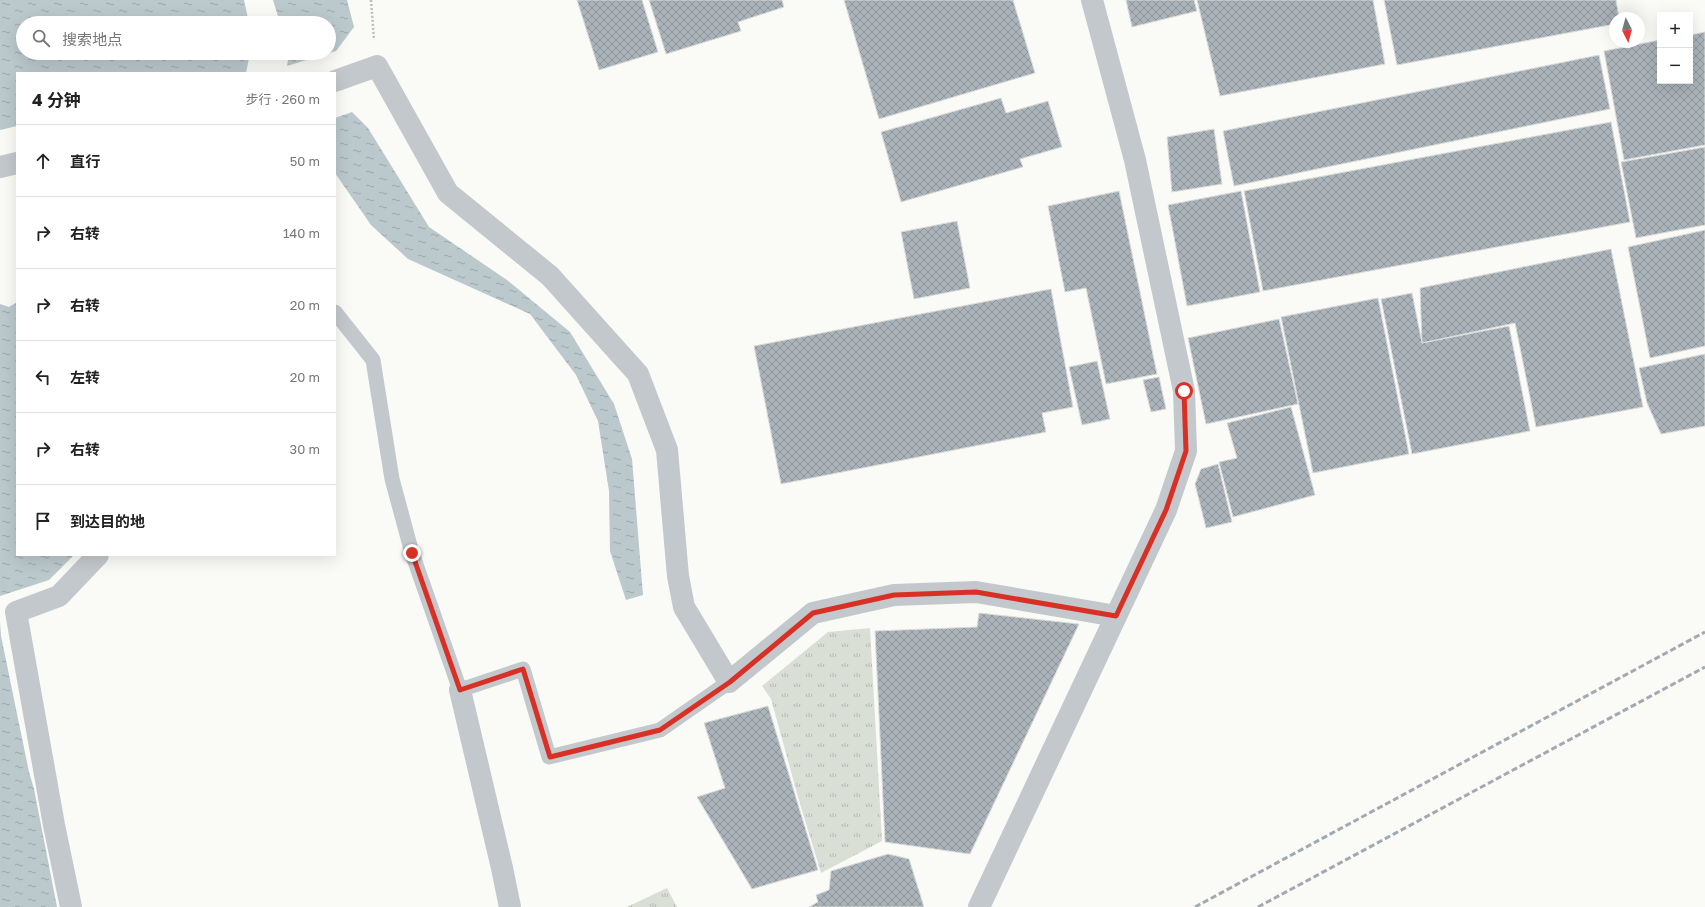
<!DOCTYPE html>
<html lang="zh">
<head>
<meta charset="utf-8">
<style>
	body { margin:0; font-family:"Golos Text","Noto Sans SC",sans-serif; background:#f2f2f2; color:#222 }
	.controls { position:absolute; right:12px; top:12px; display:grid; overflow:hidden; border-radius:0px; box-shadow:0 4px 16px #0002 }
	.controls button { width:36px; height:36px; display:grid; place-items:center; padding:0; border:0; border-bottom:1px solid #e0e0e0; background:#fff; color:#222; font:20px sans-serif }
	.compass { position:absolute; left:1609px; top:12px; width:36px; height:36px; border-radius:50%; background:#fff; box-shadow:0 4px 16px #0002; rotate:174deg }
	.stop { position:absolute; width:12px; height:12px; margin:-9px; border:3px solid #d93025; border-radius:50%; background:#fff }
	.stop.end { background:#d93025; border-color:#fff; box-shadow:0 1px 4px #0008 }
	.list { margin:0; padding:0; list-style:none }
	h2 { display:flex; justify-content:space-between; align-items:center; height:52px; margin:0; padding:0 16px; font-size:17px }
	h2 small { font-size:13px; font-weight:400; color:#767676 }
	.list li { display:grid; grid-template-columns:26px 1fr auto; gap:12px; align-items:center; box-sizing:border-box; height:72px; padding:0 16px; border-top:1px solid #e0e0e0 }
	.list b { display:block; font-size:15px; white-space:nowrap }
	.list em { font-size:13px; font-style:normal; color:#767676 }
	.icon { flex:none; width:22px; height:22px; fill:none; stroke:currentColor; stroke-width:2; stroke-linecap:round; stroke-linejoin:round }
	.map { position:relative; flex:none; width:1705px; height:907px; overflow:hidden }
	.search { position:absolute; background:#fff; box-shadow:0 4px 16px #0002; left:16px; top:16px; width:320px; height:44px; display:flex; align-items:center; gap:10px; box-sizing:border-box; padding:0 14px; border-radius:22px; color:#767676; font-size:15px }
	.panel { position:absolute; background:#fff; box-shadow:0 4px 16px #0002; left:16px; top:72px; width:320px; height:484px; border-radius:0px }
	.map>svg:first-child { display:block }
	.grass { fill:url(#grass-tufts) }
	.water { fill:url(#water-ripples) }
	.building { fill:url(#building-cross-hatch); stroke:#dcdcd9 }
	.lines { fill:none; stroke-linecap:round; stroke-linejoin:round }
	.path { stroke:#bbbfc2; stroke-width:2.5; stroke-dasharray:2 2; stroke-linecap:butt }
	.service { stroke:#c3c8cc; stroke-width:15 }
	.minor { stroke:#c3c8cc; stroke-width:22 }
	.rail { stroke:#a2aab0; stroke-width:3; stroke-dasharray:6 3; stroke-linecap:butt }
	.route { stroke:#d93025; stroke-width:5 }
</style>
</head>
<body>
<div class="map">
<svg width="1705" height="907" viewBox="0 0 1705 907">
	<defs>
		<pattern id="grass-tufts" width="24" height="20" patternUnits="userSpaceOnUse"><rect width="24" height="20" fill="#dadfd6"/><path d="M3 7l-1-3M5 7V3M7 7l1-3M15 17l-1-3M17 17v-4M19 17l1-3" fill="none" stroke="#b4b9b3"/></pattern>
		<pattern id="water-ripples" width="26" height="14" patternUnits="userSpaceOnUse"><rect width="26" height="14" fill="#bbc8cc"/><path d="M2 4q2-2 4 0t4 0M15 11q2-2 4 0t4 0" fill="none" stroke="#9ca7ab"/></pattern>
		<pattern id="building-cross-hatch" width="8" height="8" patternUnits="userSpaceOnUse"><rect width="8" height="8" fill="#aab3b9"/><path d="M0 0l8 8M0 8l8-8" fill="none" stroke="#8e969c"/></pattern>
	</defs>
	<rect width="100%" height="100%" fill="#fafaf7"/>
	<path class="grass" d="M870 628 882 841 821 873 798 797 771 699 762 686 828 632Z
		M667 888 677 907H627Z"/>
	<path class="water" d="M0 0H244L249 23H23V53H250L246 73H17V126L0 130Z
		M273 0H347L354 27 336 51 329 53V23H280Z
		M289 53H329L287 66Z
		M352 112 368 128 429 227 507 280 570 332 614 404 632 459 643 595 626 600 610 551 609 491 598 421 576 375 530 314 408 259 371 225 335 173V118Z
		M17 302V555H74L49 580 0 596V304L9 307Z
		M0 622 1 636 29 772 34 789 57 907H0Z"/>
	<path class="building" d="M577 0H642L658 52 599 70Z
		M649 0H782L784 7 738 22 741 31 666 54Z
		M844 0H1013L1035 73 879 119Z
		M1126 0H1194L1197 11 1132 27Z
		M1197 0H1373L1385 64 1220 96Z
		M1384 0H1616L1619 18H1615V24L1397 65Z
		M1705 32V145L1624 160 1604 51 1660 40V81H1690V35Z
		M1599 55 1610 109 1234 186 1223 131Z
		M1001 98 1006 113 1048 101 1062 147 1020 159 1023 167 901 202 881 132Z
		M1611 122 1630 222 1263 291 1244 191Z
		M1214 129 1222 184 1172 192 1167 137Z
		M1705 147V225L1636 238 1621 162Z
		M1119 191 1157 374 1106 384 1086 288 1065 292 1048 206Z
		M1241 191 1260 292 1187 306 1168 205Z
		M957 221 970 288 914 299 901 232Z
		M1705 230V346L1650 358 1628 247Z
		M1611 249 1643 407 1536 427 1515 323 1422 343 1420 288Z
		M1051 289 1073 407 1042 413 1046 432 781 484 754 346Z
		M1412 293 1422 343 1509 326 1530 431 1412 454 1381 299Z
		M1378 298 1409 454 1313 473 1281 317Z
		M1279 319 1298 404 1206 424 1188 338Z
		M1705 354V426L1661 434 1647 403 1639 368Z
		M1097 361 1110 419 1082 425 1069 367Z
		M1159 377 1166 409 1151 412 1143 380Z
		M1291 407 1315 495 1233 517 1219 462 1237 458 1227 423Z
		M1218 464 1232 522 1206 528 1195 484 1201 469Z
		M979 613 1079 624 970 854 885 842 875 631 977 627Z
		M768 706 818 870 752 889 697 797 725 788 704 723Z
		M888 854 909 859 924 907H809L818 902 816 895 829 890 831 871Z"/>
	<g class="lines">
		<path class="path" d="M371 0 374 40"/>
		<path class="service" d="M335 312 373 360 392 479 412 553 460 690 523 669 549 757 660 730 729 682"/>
		<path class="minor" d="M335 81 377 66 448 193 550 276 638 374 667 450 678 576 684 607 729 682 813 613 894 595 976 592 1116 616
			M0 167 17 163
			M460 690 502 868 510 907
			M71 907 54 825 16 612 59 596 98 555
			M979 907 1166 510 1186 451 1184 391 1135 160 1092 0"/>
		<path class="rail" d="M1195 907 1705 632
			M1258 907 1705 667"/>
	</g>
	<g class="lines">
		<path class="route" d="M412 553 460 690 523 669 550 757 660 730 730 682 813 613 894 595 976 592 1116 616 1166 510 1186 451 1184 391"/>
	</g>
</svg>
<div class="controls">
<button>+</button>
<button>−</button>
</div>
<svg class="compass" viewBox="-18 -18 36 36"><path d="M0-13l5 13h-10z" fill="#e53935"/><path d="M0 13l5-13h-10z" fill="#767676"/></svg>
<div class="stop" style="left:1184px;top:391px"></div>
<div class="stop end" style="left:412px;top:553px"></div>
<div class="search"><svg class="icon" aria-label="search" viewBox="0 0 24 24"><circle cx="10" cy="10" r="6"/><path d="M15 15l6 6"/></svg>搜索地点</div>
<section class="panel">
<h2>4 分钟<small>步行 · 260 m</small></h2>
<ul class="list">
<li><svg class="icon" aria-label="ahead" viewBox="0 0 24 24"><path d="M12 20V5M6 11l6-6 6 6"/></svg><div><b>直行</b></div><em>50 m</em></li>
<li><svg class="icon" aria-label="right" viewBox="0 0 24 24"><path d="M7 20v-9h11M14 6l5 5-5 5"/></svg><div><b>右转</b></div><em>140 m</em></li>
<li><svg class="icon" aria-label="right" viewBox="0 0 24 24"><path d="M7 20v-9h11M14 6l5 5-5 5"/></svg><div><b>右转</b></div><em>20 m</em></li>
<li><svg class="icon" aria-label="left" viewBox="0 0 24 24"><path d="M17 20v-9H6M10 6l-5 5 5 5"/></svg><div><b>左转</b></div><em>20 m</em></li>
<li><svg class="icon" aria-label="right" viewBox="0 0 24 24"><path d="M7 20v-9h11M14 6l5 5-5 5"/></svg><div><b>右转</b></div><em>30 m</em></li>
<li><svg class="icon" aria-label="arrive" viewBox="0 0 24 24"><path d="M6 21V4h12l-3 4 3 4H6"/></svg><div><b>到达目的地</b></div></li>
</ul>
</section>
</div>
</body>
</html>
